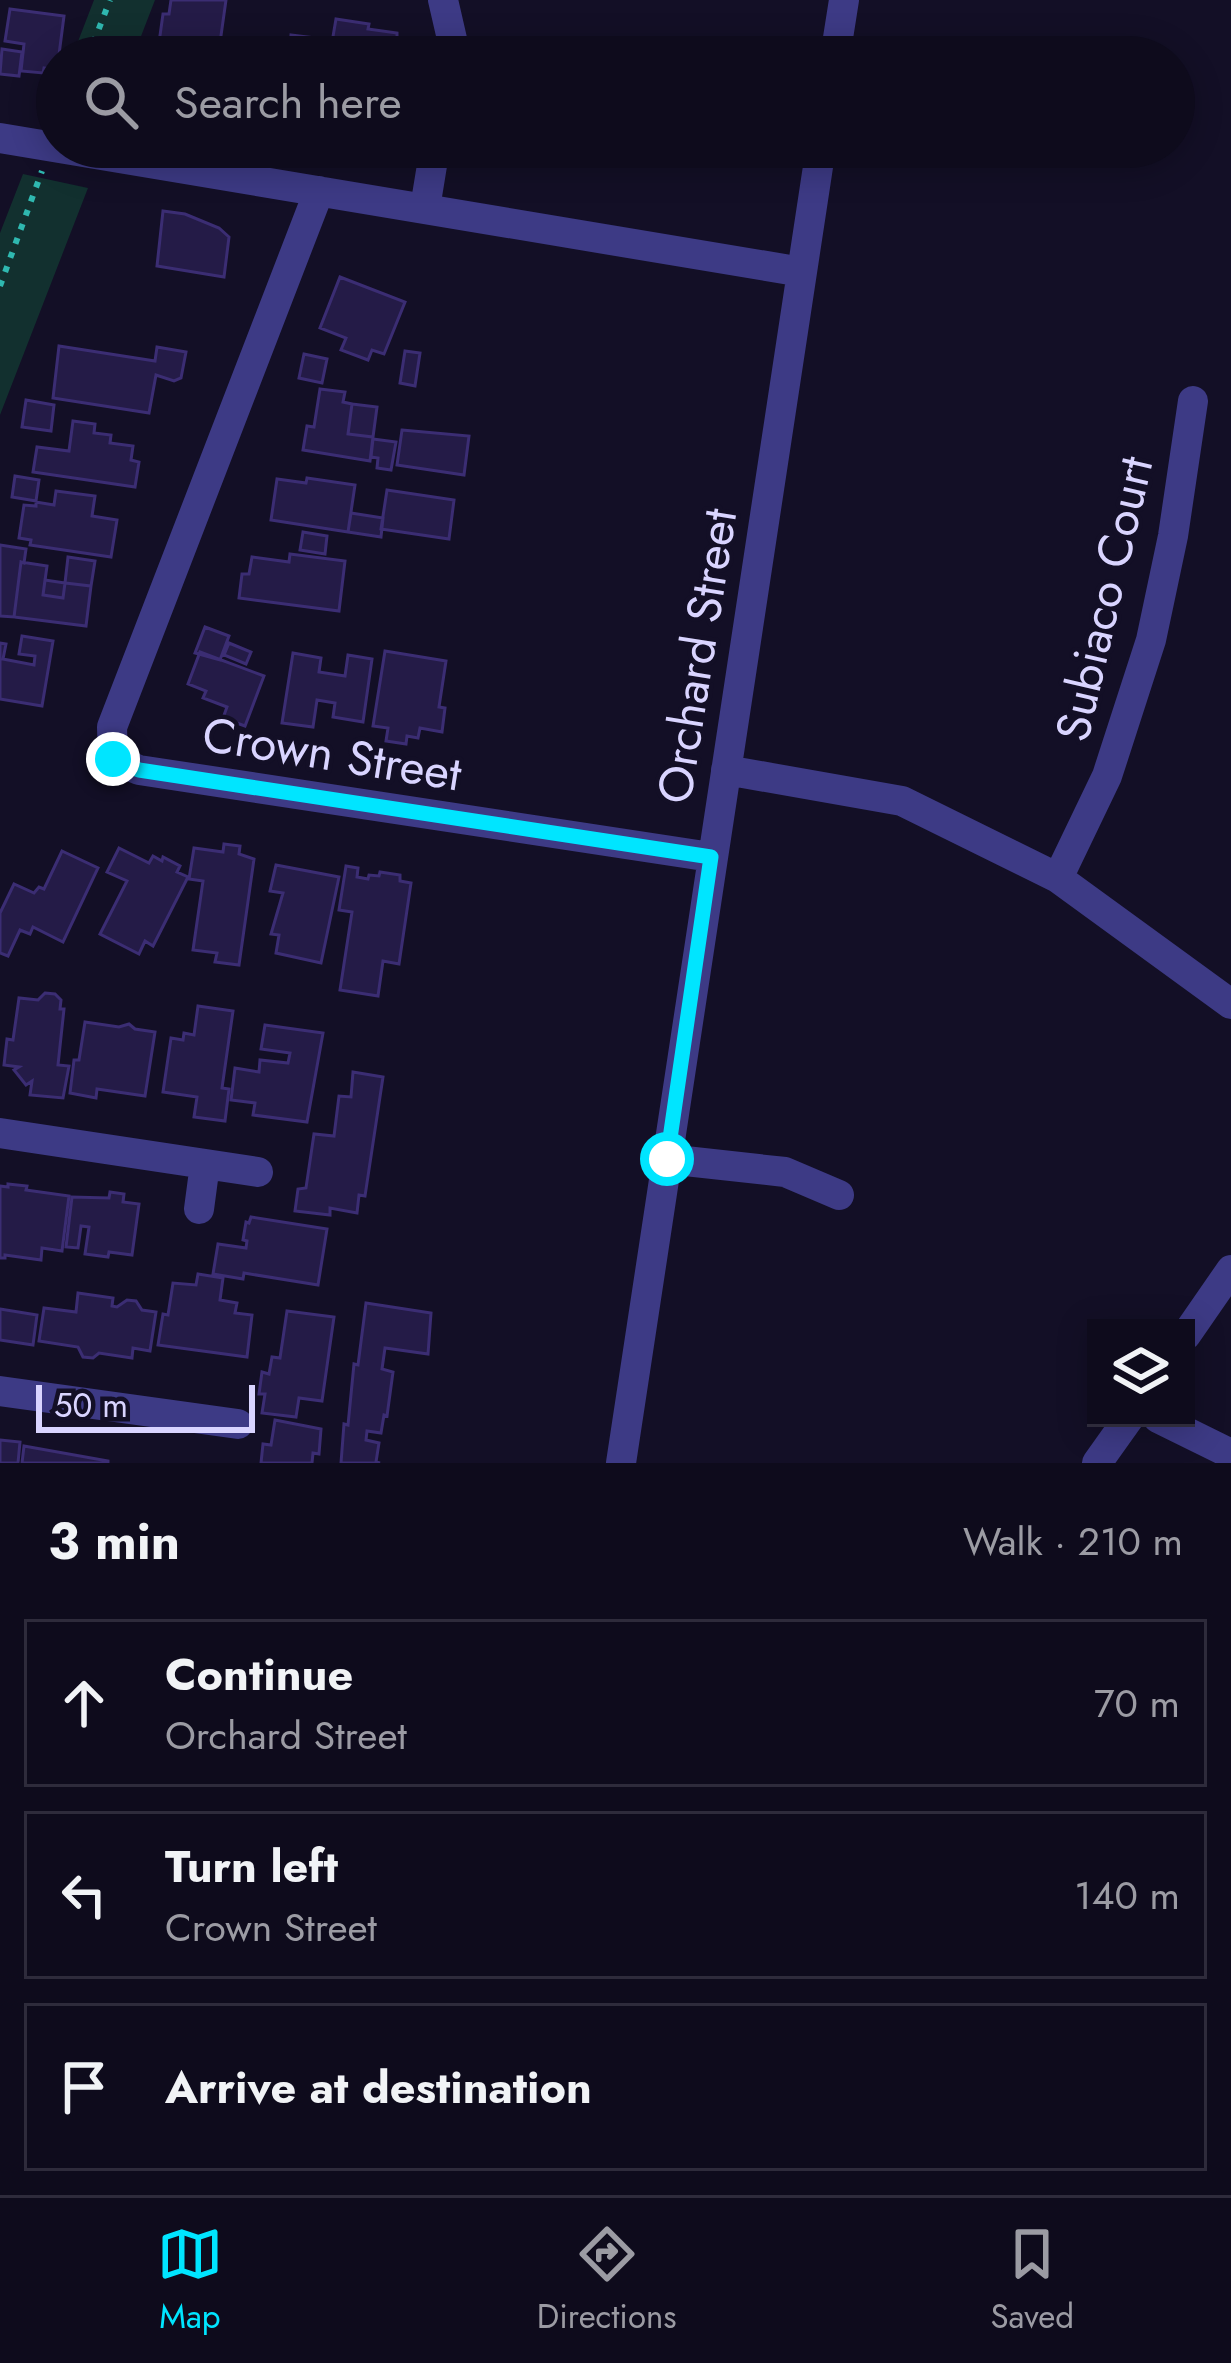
<!DOCTYPE html>
<html lang="en">
<head>
<meta charset="utf-8">
<style>
	body { margin:0; font-family:Jost,sans-serif; background:#1c1929; color:#f1f3f6 }
	.controls { position:absolute; right:36px; bottom:36px; display:grid; overflow:hidden; border-radius:0px; box-shadow:0 6px 30px #0003 }
	.controls button { width:108px; height:108px; display:grid; place-items:center; padding:0; border:0; border-bottom:3px solid #2e2b3b; background:#0e0b1c; color:#f1f3f6; font:60px sans-serif }
	.scale { position:absolute; left:36px; bottom:30px; width:219px; box-sizing:border-box; padding-left:12px; border:6px solid #d9d4ff; border-top:0; font-size:33px; line-height:42px; white-space:nowrap; color:#d9d4ff; -webkit-text-stroke:9px #130f26; paint-order:stroke }
	.stop { position:absolute; width:36px; height:36px; margin:-27px; border:9px solid #00e5ff; border-radius:50%; background:#fff }
	.stop.end { background:#00e5ff; border-color:#fff; box-shadow:0 3px 12px #0008 }
	.list { margin:0; padding:0; list-style:none }
	h2 { display:flex; justify-content:space-between; align-items:center; height:156px; margin:0; padding:0 48px; font-size:51px }
	h2 small { font-size:39px; font-weight:400; color:#9b9ba3 }
	.list li { display:grid; grid-template-columns:78px 1fr auto; gap:36px; align-items:center; box-sizing:border-box; height:168px; margin:0 24px 24px; padding:0 24px; border:3px solid #2e2b3b; border-radius:0px }
	.list b { display:block; font-size:45px; white-space:nowrap }
	.list p { margin:0; font-size:39px; white-space:nowrap; color:#9b9ba3 }
	.list em { font-size:39px; font-style:normal; color:#9b9ba3 }
	.icon { flex:none; width:66px; height:66px; fill:none; stroke:currentColor; stroke-width:2; stroke-linecap:round; stroke-linejoin:round }
	.map { position:relative; flex:none; width:1231px; height:1463px; overflow:hidden }
	.search { position:absolute; background:#0e0b1c; box-shadow:0 6px 30px #0003; left:36px; right:36px; top:36px; height:132px; display:flex; align-items:center; gap:30px; box-sizing:border-box; padding:0 42px; border-radius:66px; color:#9b9ba3; font-size:45px }
	.sheet { height:732px; background:#0e0b1c }
	nav { display:flex; justify-content:space-around; align-items:center; box-sizing:border-box; height:168px; border-top:3px solid #2e2b3b; background:#0e0b1c; font-size:33px; color:#9b9ba3 }
	nav a { display:grid; justify-items:center; gap:6px }
	nav .on { color:#00e5ff }
	.map>svg:first-child { display:block }
	.green { fill:#12302f }
	.building { fill:#241b47; stroke:#3b2d73; stroke-width:3 }
	.lines { fill:none; stroke-linecap:round; stroke-linejoin:round }
	.path { stroke:#2fb8b0; stroke-width:6; stroke-dasharray:6 9; stroke-linecap:butt }
	.minor { stroke:#3d3a85; stroke-width:30 }
	.route { stroke:#00e5ff; stroke-width:15 }
	.labels { text-anchor:middle; dominant-baseline:central; stroke-width:9; stroke-linejoin:round; paint-order:stroke }
	.street-label { font-size:48px; fill:#d9d4ff; stroke:#130f26 }
</style>
</head>
<body>
<div class="map">
<svg width="1231" height="1463" viewBox="0 0 1231 1463">
	<rect width="100%" height="100%" fill="#130f26"/>
	<path class="green" d="M94 0H155L133 57H72Z
		M23 174 88 188 0 415V233Z"/>
	<path class="building" d="M171 0H226L218 57H157L163 14H169Z
		M10 9 64 16 57 70 44 68 43 73 21 71 24 44 5 41Z
		M336 19 369 24 368 29 397 33V57L330 54Z
		M291 35 316 38 313 57H244L247 40 290 47Z
		M2 49 22 52 19 76 0 74Z
		M163 211 185 214 219 228 229 237 224 277 157 266Z
		M340 277 405 302 384 354 372 350 368 360 341 350 346 338 320 328Z
		M59 346 155 361 157 347 186 352 181 378 174 381 156 375 149 413 53 398Z
		M405 351 420 353 415 386 400 383Z
		M304 354 327 359 322 383 299 378Z
		M320 389 345 392 343 402 352 404 348 434 373 437 370 461 303 450 307 426 314 427Z
		M26 400 54 405 51 431 22 427Z
		M352 404 377 407 373 437 348 434Z
		M73 421 95 424 94 433 111 435 110 443 133 446 131 460 139 462 135 487 33 472 37 447 69 451Z
		M402 430 469 436 464 475 397 465Z
		M373 439 396 442 391 470 377 468 378 458 371 457Z
		M15 476 39 480 36 501 12 497Z
		M307 478 355 485 348 532 271 520 277 479 306 483Z
		M387 490 454 500 449 539 381 529Z
		M56 491 95 496 92 516 117 520 111 557 30 545 31 540 19 538 24 505 36 506V502L54 505Z
		M351 513 383 518 381 537 348 532Z
		M303 532 327 536 325 554 300 550Z
		M0 545 26 549 24 563 21 562 14 617 0 616Z
		M290 554 345 561 339 611 239 598 242 574H249L252 557 289 562Z
		M68 557 95 561 91 586 65 583Z
		M21 562 47 566 43 595 63 598 65 583 91 586 86 626 14 617Z
		M45 580 65 583 63 598 43 595Z
		M205 627 229 636 220 660 195 653Z
		M22 636 53 641 42 706 0 699V643L6 644 3 659 34 665 35 656 19 654Z
		M229 643 251 652 246 664 224 655Z
		M385 651 446 661 439 707 445 708 442 732 420 728 418 738 407 736 406 744 386 741 388 728 373 726Z
		M200 652 264 676 245 726 223 718 227 707 203 698 206 691 188 684Z
		M293 653 321 658 319 672 345 676 348 655 372 659 363 722 333 717 335 703 317 700 313 727 282 723Z
		M224 844 240 846 239 854 254 859 239 965 215 962 217 953 193 950 203 881 189 879 194 848 223 852Z
		M119 848 149 863 153 856 162 861 163 857 180 866 177 872 188 877 153 946 145 941 139 954 100 934 127 881 107 872Z
		M62 851 98 868 63 942 33 927 30 934 20 930 8 956 0 953V913L14 884 34 893 39 887 44 889Z
		M276 865 339 877 321 963 276 953 279 935 271 934 283 893 270 891Z
		M346 866 358 868 357 877 368 879 369 875 379 876 380 872 400 875V881L411 883 399 964 383 961 378 996 340 990 352 912 339 910Z
		M45 993 55 994 61 1000 60 1009H64L58 1065 69 1066 63 1098 30 1095 32 1081 26 1085 14 1070 19 1067 4 1065 7 1039 13 1040 19 998 38 1000Z
		M198 1006 233 1011 222 1088 229 1089 225 1121 194 1117 197 1097 163 1092 171 1038 183 1040 184 1033 194 1035Z
		M85 1022 119 1027 129 1024 135 1029 155 1032 145 1096 97 1089 96 1098 70 1093 74 1060H79Z
		M265 1025 323 1033 307 1122 253 1115 255 1103 231 1100 235 1068 259 1072 260 1060 288 1063 290 1053 261 1049Z
		M353 1072 383 1077 365 1196 359 1195 357 1213 330 1208V1215L295 1211 298 1189 306 1188 314 1134 334 1136 339 1096 351 1097Z
		M8 1184 27 1186 26 1190 69 1196 62 1251 42 1248 41 1260 5 1255V1258H0V1186L8 1187Z
		M110 1192 124 1194 123 1202 139 1204 132 1255 109 1252 108 1257 85 1254 89 1227 81 1226 78 1248 66 1247 72 1197 109 1198Z
		M251 1217 327 1229 318 1285 244 1273 243 1279 213 1274 218 1244 246 1248 247 1241 243 1240 246 1222 249 1223Z
		M198 1274 223 1278 220 1300 237 1303 235 1313 252 1315 247 1357 158 1345 163 1314 168 1315 173 1283 196 1285Z
		M78 1293 113 1298 112 1306 117 1307 127 1300 136 1301 142 1310 156 1312 150 1351 133 1348 132 1358 99 1353 93 1358 83 1357 78 1347 39 1341 44 1308 76 1312Z
		M366 1303 431 1313 428 1354 385 1348 382 1369 393 1372 387 1416 384 1415 381 1433 367 1431 366 1440 379 1443 376 1462 380 1463H341L344 1424 348 1425 354 1364 358 1365Z
		M0 1309 37 1315 33 1345 0 1340Z
		M287 1311 334 1317 322 1401 299 1398 296 1417 262 1413 265 1394H259L262 1372 269 1374 272 1357 280 1358Z
		M275 1420 321 1429 319 1454 313 1453 312 1463H261L263 1444 271 1445Z
		M0 1440 20 1442 18 1463H0Z
		M24 1446 108 1461V1463H22Z"/>
	<g class="lines">
		<path class="path" d="M88 57 110 0
			M0 286 42 171"/>
		<path class="minor" d="M443 0 452 39 450 57
			M835 57 844 0
			M0 138 802 272
			M319 191 112 727 113 759 139 770 711 857
			M425 208 435 147
			M726 770 902 801 1058 878 1231 1004
			M1058 878 1107 776 1151 640 1173 536 1193 401
			M0 1133 258 1172
			M667 1159 785 1172 839 1195
			M199 1209 205 1164
			M1186 1335 1231 1270
			M0 1391 238 1424
			M1158 1418 1231 1454
			M621 1463 821 147
			M1097 1463 1129 1418"/>
	</g>
	<g class="lines">
		<path class="route" d="M113 759 139 770 711 857 667 1159"/>
	</g>
	<g class="labels">
		<g class="street-label">
			<text transform="translate(1104 599) rotate(-77)">Subiaco Court</text>
			<text transform="translate(697 656) rotate(-81)">Orchard Street</text>
			<text transform="translate(332 754) rotate(9)">Crown Street</text>
		</g>
	</g>
</svg>
<div class="controls">
<button><svg class="icon" aria-label="layers" viewBox="0 0 24 24"><path d="M12 4l9 5-9 5-9-5zM3 14l9 5 9-5"/></svg></button>
</div>
<div class="scale">50 m</div>
<div class="stop" style="left:667px;top:1159px"></div>
<div class="stop end" style="left:113px;top:759px"></div>
<div class="search"><svg class="icon" aria-label="search" viewBox="0 0 24 24"><circle cx="10" cy="10" r="6"/><path d="M15 15l6 6"/></svg>Search here</div>
</div>
<section class="sheet">
<h2>3 min<small>Walk · 210 m</small></h2>
<ul class="list">
<li><svg class="icon" aria-label="ahead" viewBox="0 0 24 24"><path d="M12 20V5M6 11l6-6 6 6"/></svg><div><b>Continue</b><p>Orchard Street</p></div><em>70 m</em></li>
<li><svg class="icon" aria-label="left" viewBox="0 0 24 24"><path d="M17 20v-9H6M10 6l-5 5 5 5"/></svg><div><b>Turn left</b><p>Crown Street</p></div><em>140 m</em></li>
<li><svg class="icon" aria-label="arrive" viewBox="0 0 24 24"><path d="M6 21V4h12l-3 4 3 4H6"/></svg><div><b>Arrive at destination</b></div></li>
</ul>
</section>
<nav>
<a class="on"><svg class="icon" aria-label="map" viewBox="0 0 24 24"><path d="M3 6l6-2 6 2 6-2v14l-6 2-6-2-6 2zM9 4v14M15 6v14"/></svg>Map</a>
<a><svg class="icon" aria-label="directions" viewBox="0 0 24 24"><path d="M12 3l9 9-9 9-9-9zM9 14v-3h6M13 9l2 2-2 2"/></svg>Directions</a>
<a><svg class="icon" aria-label="saved" viewBox="0 0 24 24"><path d="M7 4h10v16l-5-4-5 4z"/></svg>Saved</a>
</nav>
</body>
</html>
